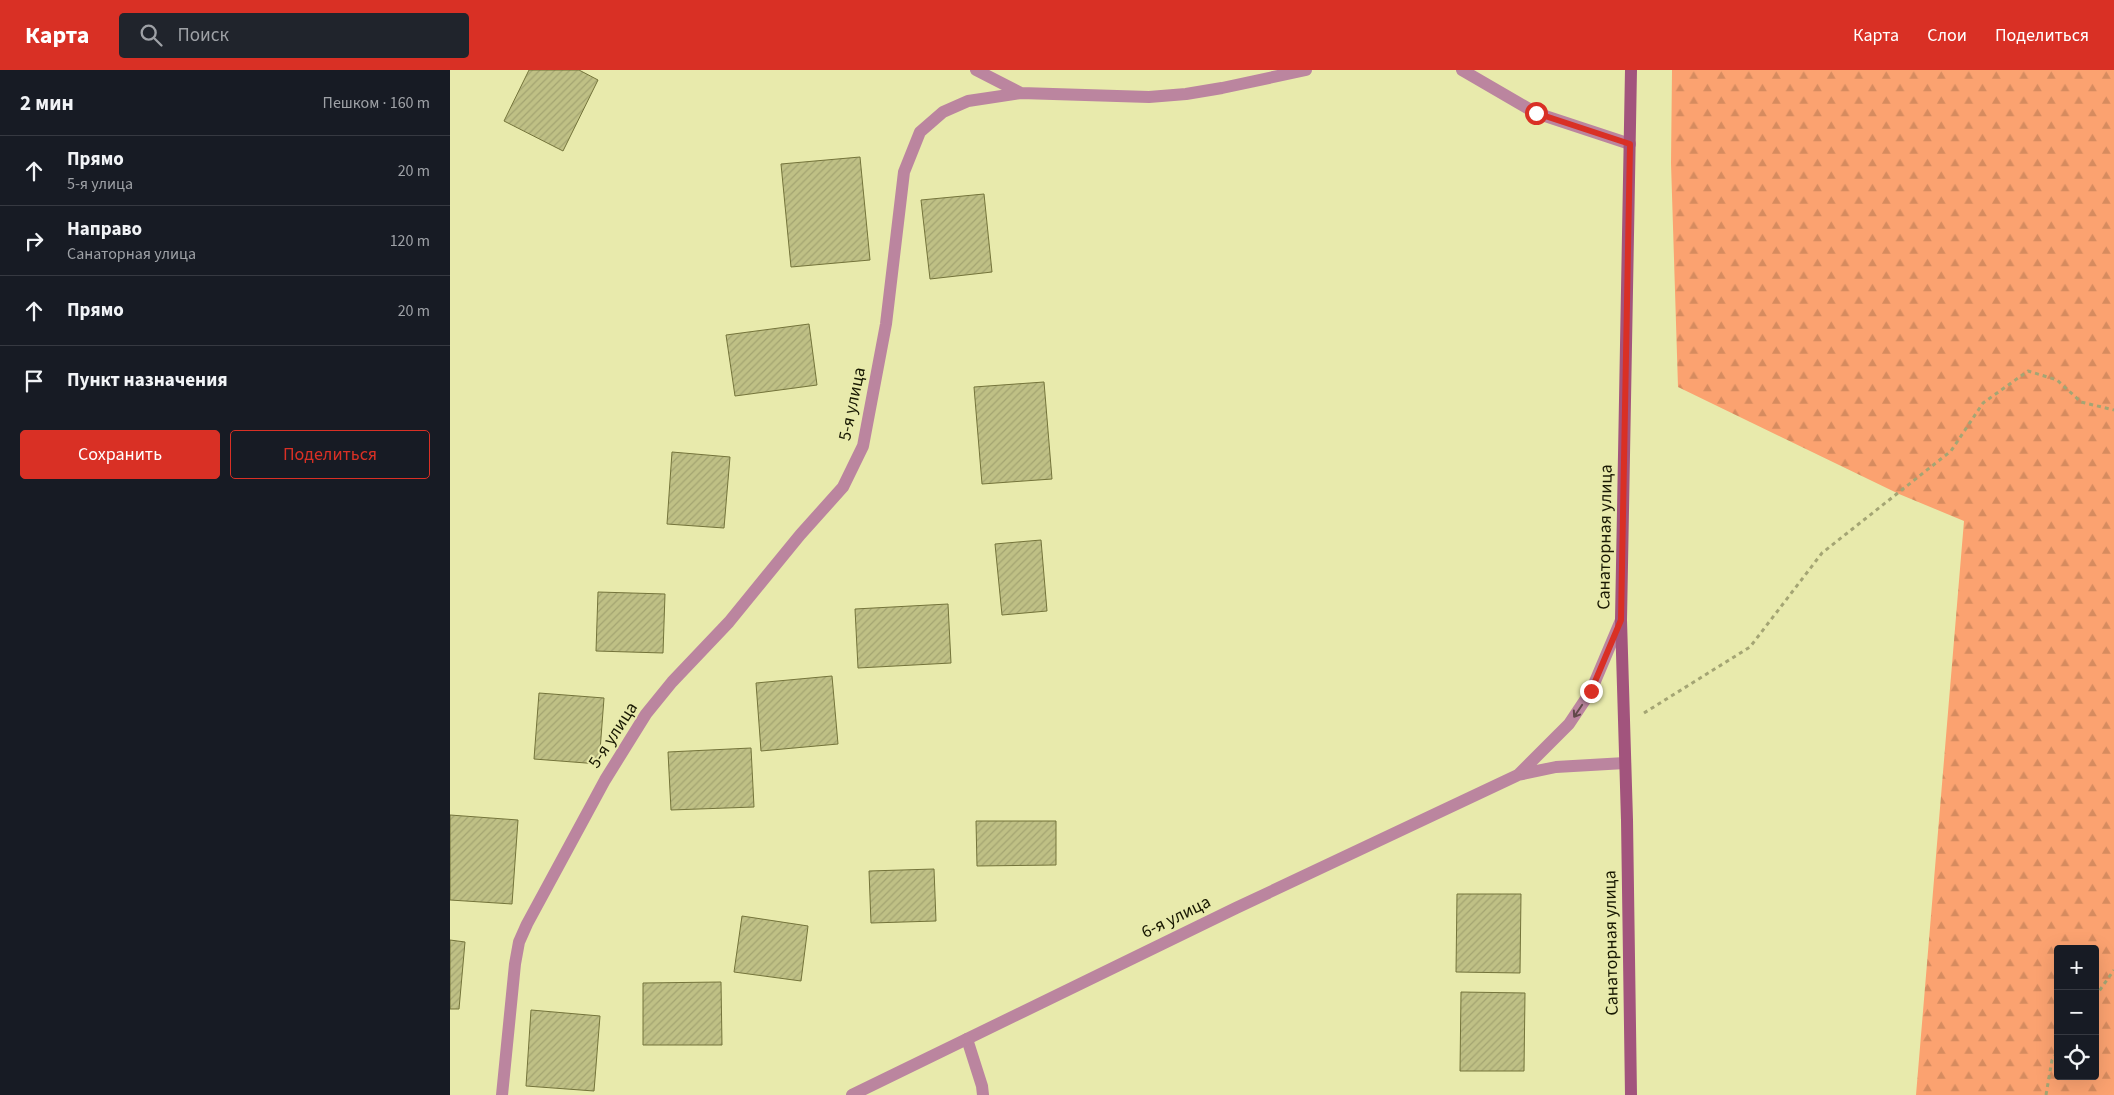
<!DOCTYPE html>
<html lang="ru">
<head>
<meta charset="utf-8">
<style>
	body { margin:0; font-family:"Source Sans 3",sans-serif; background:#20242c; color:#f1f3f6 }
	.controls { position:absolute; right:15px; bottom:15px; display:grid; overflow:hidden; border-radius:5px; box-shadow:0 5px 20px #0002 }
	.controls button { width:45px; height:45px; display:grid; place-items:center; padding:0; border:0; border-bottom:1px solid #363941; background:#171b24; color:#f1f3f6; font:25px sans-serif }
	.stop { position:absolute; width:15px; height:15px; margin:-11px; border:4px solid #d93025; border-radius:50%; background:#fff }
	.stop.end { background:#d93025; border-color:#fff; box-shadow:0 1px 5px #0008 }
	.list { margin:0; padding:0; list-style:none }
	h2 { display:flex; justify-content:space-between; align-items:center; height:65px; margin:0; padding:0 20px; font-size:21px }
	h2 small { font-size:16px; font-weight:400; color:#9ea1a6 }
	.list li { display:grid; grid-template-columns:32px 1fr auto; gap:15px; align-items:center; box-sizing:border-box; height:70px; padding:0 20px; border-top:1px solid #363941 }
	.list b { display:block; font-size:19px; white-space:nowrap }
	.list p { margin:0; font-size:16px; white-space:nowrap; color:#9ea1a6 }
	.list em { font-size:16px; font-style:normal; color:#9ea1a6 }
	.actions { display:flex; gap:10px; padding:15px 20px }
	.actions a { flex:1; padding:11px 0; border:1px solid #d93025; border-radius:5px; text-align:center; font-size:18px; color:#d93025 }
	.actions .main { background:#d93025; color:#fff }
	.icon { flex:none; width:28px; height:28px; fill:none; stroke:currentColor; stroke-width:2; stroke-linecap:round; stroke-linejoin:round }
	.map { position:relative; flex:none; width:1664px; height:1025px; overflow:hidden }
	header { display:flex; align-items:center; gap:30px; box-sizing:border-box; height:70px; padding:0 25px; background:#d93025; color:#fff }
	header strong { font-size:24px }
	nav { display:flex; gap:28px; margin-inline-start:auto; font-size:18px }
	.search { width:350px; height:45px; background:#20242c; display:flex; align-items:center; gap:12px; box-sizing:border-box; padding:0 18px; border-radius:5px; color:#9ea1a6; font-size:19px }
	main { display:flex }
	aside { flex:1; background:#171b24 }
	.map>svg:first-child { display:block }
	.forest { fill:url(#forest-firs); fill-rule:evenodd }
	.building { fill:url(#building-hatch); stroke:#74743b }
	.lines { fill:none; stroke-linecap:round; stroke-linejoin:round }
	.path { stroke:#a4a574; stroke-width:3; stroke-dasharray:4 4; stroke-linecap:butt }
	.minor { stroke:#bb859f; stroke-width:12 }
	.tertiary { stroke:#bb859f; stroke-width:12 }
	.secondary { stroke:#a2547d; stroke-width:12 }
	.oneway { stroke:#614949 }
	.route { stroke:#d93025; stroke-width:6 }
	.labels { text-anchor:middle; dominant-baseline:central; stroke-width:4; stroke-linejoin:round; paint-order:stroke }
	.street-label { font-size:18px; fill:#181802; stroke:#e8eaac }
</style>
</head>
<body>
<header>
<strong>Карта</strong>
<div class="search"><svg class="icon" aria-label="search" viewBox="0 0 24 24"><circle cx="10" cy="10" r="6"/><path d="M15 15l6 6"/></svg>Поиск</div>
<nav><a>Карта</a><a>Слои</a><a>Поделиться</a></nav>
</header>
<main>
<aside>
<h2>2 мин<small>Пешком · 160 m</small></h2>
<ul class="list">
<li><svg class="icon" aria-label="ahead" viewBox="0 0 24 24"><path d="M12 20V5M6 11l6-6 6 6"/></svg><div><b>Прямо</b><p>5-я улица</p></div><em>20 m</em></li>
<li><svg class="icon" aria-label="right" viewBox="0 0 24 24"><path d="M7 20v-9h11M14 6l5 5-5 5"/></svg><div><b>Направо</b><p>Санаторная улица</p></div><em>120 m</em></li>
<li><svg class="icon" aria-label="ahead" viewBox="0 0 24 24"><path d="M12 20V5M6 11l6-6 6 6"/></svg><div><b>Прямо</b></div><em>20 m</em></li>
<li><svg class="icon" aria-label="arrive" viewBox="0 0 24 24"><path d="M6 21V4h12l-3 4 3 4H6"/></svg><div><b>Пункт назначения</b></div></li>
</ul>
<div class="actions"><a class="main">Сохранить</a><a>Поделиться</a></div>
</aside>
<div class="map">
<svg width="1664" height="1025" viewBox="0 0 1664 1025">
	<defs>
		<pattern id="forest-firs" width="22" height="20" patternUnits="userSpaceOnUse" patternTransform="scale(1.25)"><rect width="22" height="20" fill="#fba270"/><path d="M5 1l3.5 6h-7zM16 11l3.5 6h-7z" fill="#d68b5f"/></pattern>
		<pattern id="building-hatch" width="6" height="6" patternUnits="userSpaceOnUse" patternTransform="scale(1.25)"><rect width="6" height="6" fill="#bfc085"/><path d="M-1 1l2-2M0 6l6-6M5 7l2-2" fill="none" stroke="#a3a471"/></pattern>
	</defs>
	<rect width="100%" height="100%" fill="#e8eaac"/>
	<path class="forest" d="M1222 0H1664V1025H1466L1514 451 1449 424 1228 317 1221 93ZM1608 879H1645V1006H1608Z"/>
	<path class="building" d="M79 0H129L148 10 113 81 54 51Z
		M410 87 420 190 341 197 331 94Z
		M534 124 542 202 480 209 471 130Z
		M359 254 367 315 285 326 276 265Z
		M594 312 602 409 532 414 524 317Z
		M222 382 280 387 274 458 217 454Z
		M591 470 597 541 552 545 545 474Z
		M148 522 215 524 213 583 146 581Z
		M498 534 501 593 408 598 405 539Z
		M382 606 388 674 311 681 306 613Z
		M89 623 154 628 149 694 84 689Z
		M301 678 304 737 221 740 218 682Z
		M0 745 68 750 62 834 0 830Z
		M526 751H606V795L527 796Z
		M484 799 486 851 421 853 419 801Z
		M1007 824H1071L1070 903 1006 902Z
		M292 846 358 856 351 911 284 902Z
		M0 870 15 872 9 939H0Z
		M271 912 272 975H193V913Z
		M1011 922 1075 923 1074 1001H1010Z
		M81 940 150 946 144 1021 76 1016Z"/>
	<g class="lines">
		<path class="path" d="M1194 643 1300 577 1372 483 1501 381 1533 333 1578 301 1607 310 1631 332 1664 340
			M1645 927 1664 900
			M1596 1025 1602 990 1608 981"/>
		<path class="minor" d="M526 0 571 23
			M1012 0 1086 43 1180 74
			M517 969 532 1016 533 1025
			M52 1025 65 894 69 872 77 854 155 710 196 644 222 612 279 552 350 465 393 417 413 376 436 254 454 102 470 62 493 42 518 31 571 23 699 27 736 24 772 18 856 0"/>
		<path class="tertiary" d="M1068 705 1119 654 1141 621 1171 550
			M402 1025 786 838 1068 705 1106 697 1175 693"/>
		<path class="secondary" d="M1181 0 1171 550 1177 750 1181 1025"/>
	</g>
	<defs><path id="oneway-shaft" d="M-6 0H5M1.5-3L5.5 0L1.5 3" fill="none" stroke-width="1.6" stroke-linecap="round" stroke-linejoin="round" transform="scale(1.25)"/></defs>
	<use class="oneway" href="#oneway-shaft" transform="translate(1128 641) rotate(124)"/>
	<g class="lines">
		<path class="route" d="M1086 43 1180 74 1171 550 1141 621"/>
	</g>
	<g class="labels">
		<g class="street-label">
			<text transform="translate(402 334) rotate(-78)">5-я улица</text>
			<text transform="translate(1155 467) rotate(-89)">Санаторная улица</text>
			<text transform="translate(163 665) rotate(-57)">5-я улица</text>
			<text transform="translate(726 847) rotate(-26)">6-я улица</text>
			<text transform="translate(1161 873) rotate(-91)">Санаторная улица</text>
		</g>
	</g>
</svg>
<div class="controls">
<button>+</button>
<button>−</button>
<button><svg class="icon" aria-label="locate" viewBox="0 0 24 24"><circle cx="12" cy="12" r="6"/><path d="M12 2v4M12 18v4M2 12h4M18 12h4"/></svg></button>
</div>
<div class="stop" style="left:1086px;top:43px"></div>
<div class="stop end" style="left:1141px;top:621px"></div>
</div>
</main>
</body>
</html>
